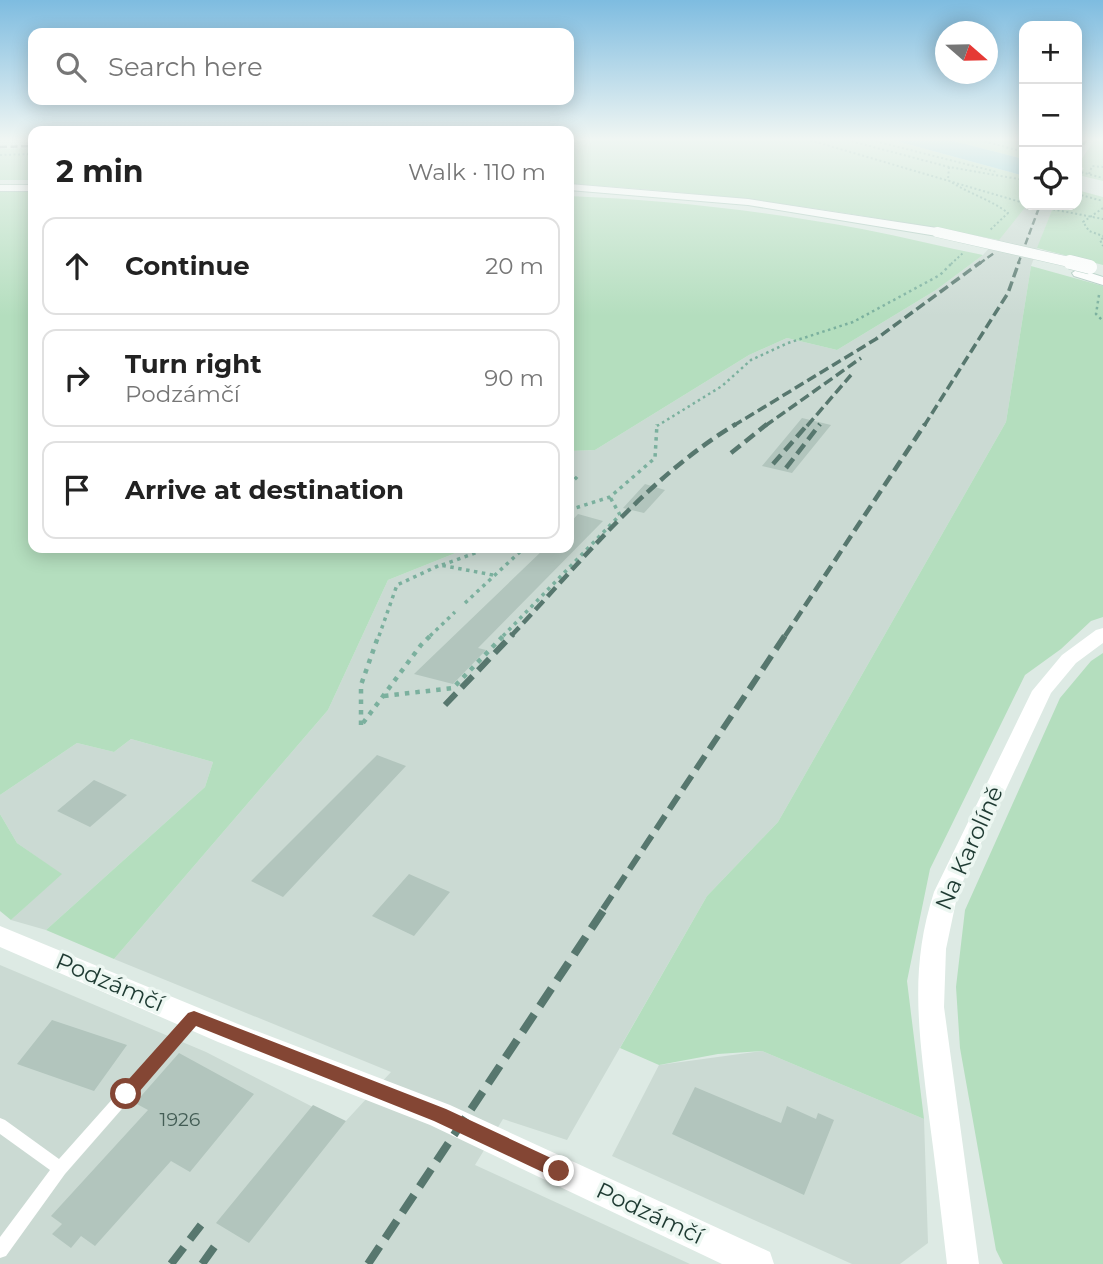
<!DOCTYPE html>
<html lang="en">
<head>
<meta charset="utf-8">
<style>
	body { margin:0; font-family:Montserrat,sans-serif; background:#f6f6f6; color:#222 }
	.controls { position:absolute; right:21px; top:21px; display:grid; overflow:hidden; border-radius:14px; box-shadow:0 4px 18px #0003 }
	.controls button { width:63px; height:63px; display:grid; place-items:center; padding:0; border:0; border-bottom:2px solid #e0e0e0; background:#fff; color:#222; font:35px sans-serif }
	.compass { position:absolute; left:935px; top:21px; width:63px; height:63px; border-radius:50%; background:#fff; box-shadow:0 4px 18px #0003; rotate:110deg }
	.stop { position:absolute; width:21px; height:21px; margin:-16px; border:5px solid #844634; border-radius:50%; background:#fff }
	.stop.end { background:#844634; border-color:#fff; box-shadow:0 2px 7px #0008 }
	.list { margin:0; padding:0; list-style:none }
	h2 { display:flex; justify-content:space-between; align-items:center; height:91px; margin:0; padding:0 28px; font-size:30px }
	h2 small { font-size:23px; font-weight:400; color:#767676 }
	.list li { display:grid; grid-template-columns:46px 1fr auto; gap:21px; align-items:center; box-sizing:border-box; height:98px; margin:0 14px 14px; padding:0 14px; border:2px solid #e0e0e0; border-radius:14px }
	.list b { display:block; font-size:26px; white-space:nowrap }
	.list p { margin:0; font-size:23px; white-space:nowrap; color:#767676 }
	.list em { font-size:23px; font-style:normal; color:#767676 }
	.icon { flex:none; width:38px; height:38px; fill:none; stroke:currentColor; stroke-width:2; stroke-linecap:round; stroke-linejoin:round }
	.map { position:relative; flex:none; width:1103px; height:1264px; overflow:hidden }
	.search { position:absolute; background:#fff; box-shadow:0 4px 18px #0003; left:28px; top:28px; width:546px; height:77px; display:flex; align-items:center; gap:18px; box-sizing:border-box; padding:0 24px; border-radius:14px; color:#767676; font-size:26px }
	.panel { position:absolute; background:#fff; box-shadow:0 4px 18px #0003; left:28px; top:126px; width:546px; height:427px; border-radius:14px }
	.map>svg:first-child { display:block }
	.built { fill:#cbdad3 }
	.green { fill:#b4debe }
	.water { fill:#80c9d4 }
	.building { fill:#b2c5bd }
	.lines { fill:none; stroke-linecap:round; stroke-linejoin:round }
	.secondary-casing { stroke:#afcbc0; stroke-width:2 }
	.path-far3 { stroke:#7bb09e; stroke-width:2; stroke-dasharray:2 2.5; stroke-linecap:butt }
	.path-far2 { stroke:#7bb09e; stroke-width:2.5; stroke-dasharray:2.5 3.5; stroke-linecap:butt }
	.path-far1 { stroke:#7bb09e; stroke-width:3.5; stroke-dasharray:3.5 4.5; stroke-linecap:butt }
	.path { stroke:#7bb09e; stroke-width:4.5; stroke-dasharray:4.5 6; stroke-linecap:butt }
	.service { fill:#fff; fill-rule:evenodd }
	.minor { fill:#fff; fill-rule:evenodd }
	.secondary { fill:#fff; fill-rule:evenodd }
	.rail-far4 { stroke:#57776e; stroke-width:2.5; stroke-dasharray:7 3.5; stroke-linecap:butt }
	.rail-far3 { stroke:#57776e; stroke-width:3.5; stroke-dasharray:10 4.5; stroke-linecap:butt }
	.rail-far2 { stroke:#57776e; stroke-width:4.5; stroke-dasharray:12 6; stroke-linecap:butt }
	.rail-far1 { stroke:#57776e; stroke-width:6; stroke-dasharray:16 8; stroke-linecap:butt }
	.rail { stroke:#57776e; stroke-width:8; stroke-dasharray:21 10; stroke-linecap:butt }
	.secondary-bridge-far1-casing { stroke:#afcbc0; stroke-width:11; stroke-linecap:butt }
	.secondary-bridge-casing { stroke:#afcbc0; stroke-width:15; stroke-linecap:butt }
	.secondary-bridge-far1 { stroke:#fff; stroke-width:10 }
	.secondary-bridge { stroke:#fff; stroke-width:14 }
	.route { fill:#844634 }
	.labels { text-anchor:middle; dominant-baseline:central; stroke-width:7; stroke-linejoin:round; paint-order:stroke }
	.near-number-label { font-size:19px; fill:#435d55 }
	.near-street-label { font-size:23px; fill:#1e3a32; stroke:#edf7f2 }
</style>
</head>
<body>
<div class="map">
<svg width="1103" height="1264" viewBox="0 0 1103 1264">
	<rect width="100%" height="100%" fill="#ddeae4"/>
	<path class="built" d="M1027 205H1054L1031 266 1006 422 778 822 707 896 567 1140 503 1119 475 1165 690 1264H0V965L206 1052 344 1123 391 1072 114 959 328 710 388 580 468 548H569V451L595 450 749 355 787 338 837 350 936 290 983 255Z
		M131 739 213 762 205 787 46 930 11 920 61 874 17 843 0 814V795L77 743 114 752Z
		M762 1051 924 1119 928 1243 900 1264H852L612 1156 659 1065Z"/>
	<path class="green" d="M569 139H889L1024 176V205H1027L999 240C856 212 714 192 569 184Z
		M946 139H1024V159Z
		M1095 139H1103V181L1078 175 1084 168 1077 166Z
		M33 148V180H0V149Z
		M1077 190 1103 197V265L1037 248 1054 205H1077Z
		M0 192H33V548H468L388 580 328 710 114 959 46 930 205 787 213 762 131 739 114 752 77 743 0 795Z
		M569 196C667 200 766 211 862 229 903 237 943 247 983 255L936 290 837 350 787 338 749 355 595 450 569 451Z
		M1031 266 1103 286V617L1091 621 1061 649 1025 675 930 869 907 981 924 1119 762 1051 718 1054 659 1065 620 1048 707 896 778 822 1006 422Z
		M1103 653V1264H1003L996 1250 960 1048 956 987 965 910 1060 698 1091 661Z
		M0 814 17 843 62 874 11 920 0 911Z"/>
	<path class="water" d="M889 139H946L1024 159V176Z"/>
	<path class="building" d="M802 418 831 425 792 473 762 466Z
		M645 484 665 490 644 513 623 508Z
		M578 514 603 521 478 648 486 650 453 684 414 674 545 548H569V524Z
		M377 755 406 766 283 897 251 881Z
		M94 780 127 795 90 827 57 811Z
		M409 874 450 892 414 936 372 916Z
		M52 1020 127 1045 94 1091 17 1064Z
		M179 1053 254 1094 190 1172 171 1161 95 1246 81 1236 71 1248 52 1234 62 1224 51 1216 148 1110 135 1103Z
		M695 1087 781 1123 787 1106 816 1119 818 1113 834 1120 804 1195 672 1134Z
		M313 1105 346 1121 249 1243 216 1223Z"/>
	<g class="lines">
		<g class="secondary-casing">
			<path id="secondary" d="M569 184 748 199 937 228 943 232 937 236 748 205 569 190Z
				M0 185H33V191H0Z
				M1078 269 1103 277V285L1074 276 1072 273Z"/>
		</g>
		<path class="path-far3" d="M806 139 1024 203
			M843 139 949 167 1024 180
			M867 139 997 172
			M976 139 1024 152
			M0 155 33 154
			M949 167 948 180C967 193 990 199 1008 213L990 230
			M1077 171 1103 178
			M1089 174 1092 166 1103 167
			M1077 194 1103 201
			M1031 205 1103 219
			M1103 208 1083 222 1089 231 1103 236
			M1103 238 1100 240 1103 246
			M951 264 963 253"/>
		<path class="path-far2" d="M1099 295 1096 314 1103 321
			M657 426 722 386 751 360 788 343 853 322 940 275 953 262"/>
		<path class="path-far1" d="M569 485 580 474
			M569 510 610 497 655 458 657 424
			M442 565 489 548
			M465 603 524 548
			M379 636 397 585 440 565 493 575
			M430 636 455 612
			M503 636 620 515 610 497"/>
		<path class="path" d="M384 696 453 688 505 634
			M363 723 421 645 432 634
			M361 725V685L379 634"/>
		<path class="service" d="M193 1012 198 1014 200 1018 198 1022 65 1174 6 1256 0 1258V1237L50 1170 0 1134V1118L5 1120 59 1159 188 1014Z"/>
		<path class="minor" d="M1103 628V643L1076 663 1051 693 958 892 946 949 944 1007 979 1264H947C941 1212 935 1161 928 1109 919 1031 909 969 934 892L1032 691 1062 655 1096 630Z
			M0 926 238 1024 450 1105 770 1252 774 1264H722L430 1125 218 1042 0 947Z"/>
		<use href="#secondary" class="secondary"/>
		<path class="rail-far4" d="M0 147 33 146
			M1077 153 1087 139
			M979 264 994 253
			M1018 264 1040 205"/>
		<path class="rail-far3" d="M733 426 876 339 981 262
			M765 426 861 358
			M807 426 851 375
			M924 426 1008 293 1019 262"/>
		<path class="rail-far2" d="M731 453 767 424
			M773 464 808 424
			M786 468 820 424
			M511 636C581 562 648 477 736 424
			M785 636 925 424"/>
		<path class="rail-far1" d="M445 705 513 634
			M603 909 786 634"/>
		<path class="rail" d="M171 1264 201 1225
			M202 1264 220 1239
			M368 1264 605 908"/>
		<g class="secondary-bridge-far1-casing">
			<path id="secondary-bridge-far1" d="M937 232 1078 264"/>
		</g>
		<g class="secondary-bridge-casing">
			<path id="secondary-bridge" d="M1070 262 1090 267"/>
		</g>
		<use href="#secondary-bridge-far1" class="secondary-bridge-far1"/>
		<use href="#secondary-bridge" class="secondary-bridge"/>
	</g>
	<linearGradient id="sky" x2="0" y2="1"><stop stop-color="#7ebce0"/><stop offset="0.44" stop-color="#f0f6f3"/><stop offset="1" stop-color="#f0f6f3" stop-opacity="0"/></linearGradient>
	<rect width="1103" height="316" fill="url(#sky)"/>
	<path class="route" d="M194 1011 446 1109 566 1165 569 1171 566 1177 559 1180 553 1177 434 1121 196 1026 132 1100 126 1102 120 1100 118 1094 120 1089 188 1013Z"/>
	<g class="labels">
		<g class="near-number-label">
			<text x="180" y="1119">1926</text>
		</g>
		<g class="near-street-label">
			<text transform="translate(969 848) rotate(-66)">Na Karolíně</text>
			<text transform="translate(110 982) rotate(23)">Podzámčí</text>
			<text transform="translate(650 1213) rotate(25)">Podzámčí</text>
		</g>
	</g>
</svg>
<div class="controls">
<button>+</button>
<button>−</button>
<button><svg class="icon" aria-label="locate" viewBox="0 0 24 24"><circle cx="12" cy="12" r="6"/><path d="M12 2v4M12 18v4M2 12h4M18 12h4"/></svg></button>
</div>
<svg class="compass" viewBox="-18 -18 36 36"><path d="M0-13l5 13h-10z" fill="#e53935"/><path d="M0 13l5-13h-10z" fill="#767676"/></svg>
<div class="stop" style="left:126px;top:1094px"></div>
<div class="stop end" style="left:559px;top:1171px"></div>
<div class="search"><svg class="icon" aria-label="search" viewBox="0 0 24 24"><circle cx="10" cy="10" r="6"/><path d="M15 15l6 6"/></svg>Search here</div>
<section class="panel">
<h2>2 min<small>Walk · 110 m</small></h2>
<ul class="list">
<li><svg class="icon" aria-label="ahead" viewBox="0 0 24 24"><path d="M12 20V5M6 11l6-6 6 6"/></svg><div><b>Continue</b></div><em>20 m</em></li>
<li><svg class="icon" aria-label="right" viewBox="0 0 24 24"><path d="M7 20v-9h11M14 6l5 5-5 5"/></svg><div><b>Turn right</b><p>Podzámčí</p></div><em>90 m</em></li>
<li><svg class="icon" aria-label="arrive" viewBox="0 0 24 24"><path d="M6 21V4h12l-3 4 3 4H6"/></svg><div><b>Arrive at destination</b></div></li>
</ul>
</section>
</div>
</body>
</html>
